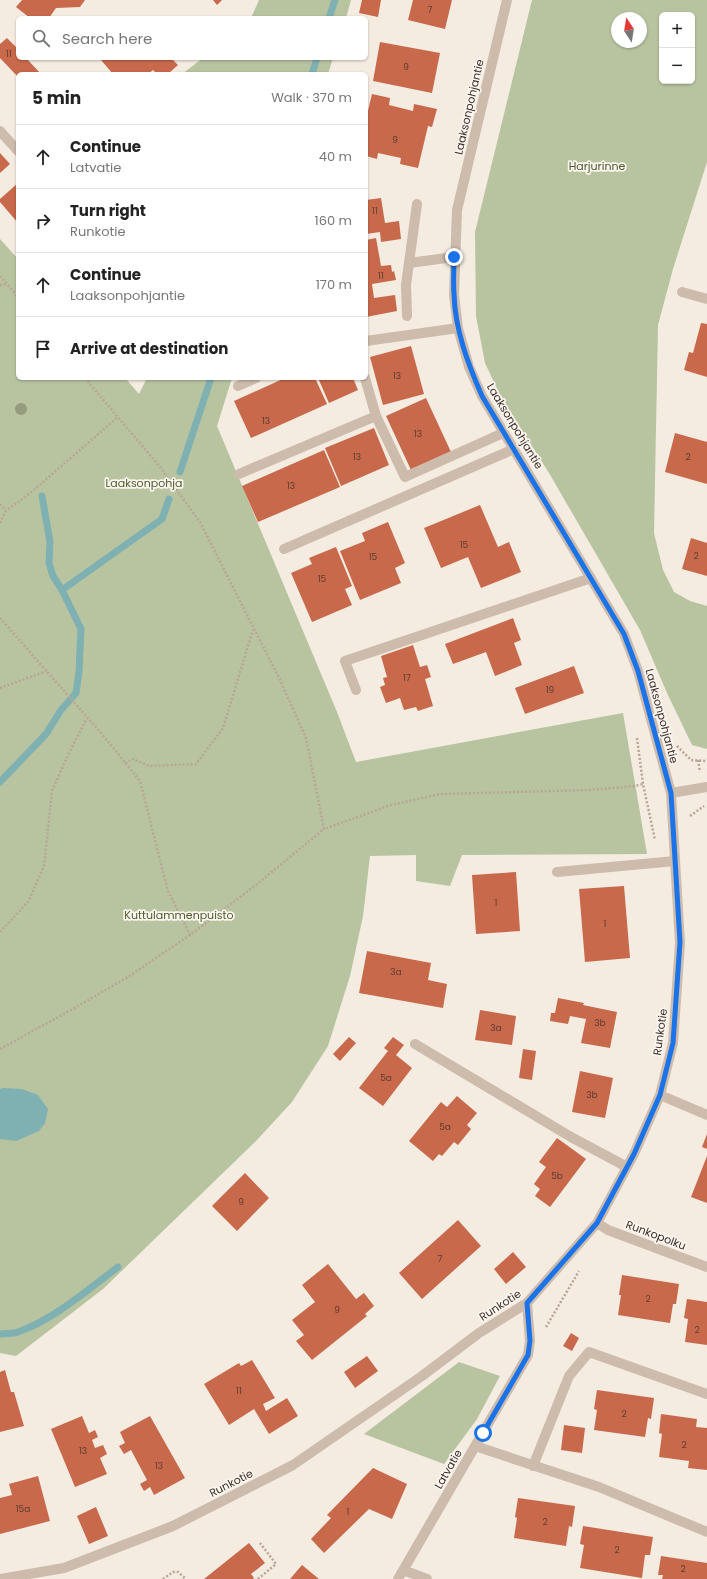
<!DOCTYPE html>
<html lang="en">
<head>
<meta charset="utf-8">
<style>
	body { margin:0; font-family:Poppins,sans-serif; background:#f6f6f6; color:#222 }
	.controls { position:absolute; right:12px; top:12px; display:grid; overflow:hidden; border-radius:6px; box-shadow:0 1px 3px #0004 }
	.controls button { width:36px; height:36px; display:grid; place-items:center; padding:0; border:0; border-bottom:1px solid #e0e0e0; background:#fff; color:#222; font:20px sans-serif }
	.compass { position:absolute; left:611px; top:12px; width:36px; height:36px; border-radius:50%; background:#fff; box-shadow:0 1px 3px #0004; rotate:348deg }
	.stop { position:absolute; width:12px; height:12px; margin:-9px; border:3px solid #1a73e8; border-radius:50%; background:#fff }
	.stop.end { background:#1a73e8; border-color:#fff; box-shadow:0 1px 4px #0008 }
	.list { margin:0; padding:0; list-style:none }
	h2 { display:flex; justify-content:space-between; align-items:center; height:52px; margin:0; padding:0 16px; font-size:17px }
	h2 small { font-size:13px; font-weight:400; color:#767676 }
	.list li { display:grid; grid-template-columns:26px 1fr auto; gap:12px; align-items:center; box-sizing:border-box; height:64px; padding:0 16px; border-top:1px solid #e0e0e0 }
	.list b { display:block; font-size:15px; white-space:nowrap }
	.list p { margin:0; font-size:13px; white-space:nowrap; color:#767676 }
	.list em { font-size:13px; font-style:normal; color:#767676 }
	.icon { flex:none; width:22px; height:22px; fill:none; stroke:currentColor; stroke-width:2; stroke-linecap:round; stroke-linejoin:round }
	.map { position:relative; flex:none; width:707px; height:1579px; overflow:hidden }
	.search { position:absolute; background:#fff; box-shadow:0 1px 3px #0004; left:16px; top:16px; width:352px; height:44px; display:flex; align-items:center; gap:10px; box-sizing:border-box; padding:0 14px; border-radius:6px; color:#767676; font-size:15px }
	.panel { position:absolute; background:#fff; box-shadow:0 1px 3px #0004; left:16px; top:72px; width:352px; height:308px; border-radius:6px }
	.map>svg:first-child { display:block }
	.green { fill:#b8c4a0; fill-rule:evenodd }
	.water { fill:#7fb0b2 }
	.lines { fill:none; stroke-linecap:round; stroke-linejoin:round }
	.stream { stroke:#7fb0b2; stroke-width:7 }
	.building { fill:#c8694b }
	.path { stroke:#b9a596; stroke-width:2.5; stroke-dasharray:2 2; stroke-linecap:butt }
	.minor { stroke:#cdbbac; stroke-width:10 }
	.tree { fill:#969b7f }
	.route { stroke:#1a73e8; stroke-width:5 }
	.labels { text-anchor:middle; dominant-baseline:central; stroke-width:3.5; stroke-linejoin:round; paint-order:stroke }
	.number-label { font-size:9px; fill:#5e3e33 }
	.street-label { font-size:11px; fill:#3b302b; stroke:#fbf5ee }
	.park-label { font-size:11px; fill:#4a5a2e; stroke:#fbf5ee }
</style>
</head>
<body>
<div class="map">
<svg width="707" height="1579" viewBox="0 0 707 1579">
	<rect width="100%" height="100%" fill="#f4ebe1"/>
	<path class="green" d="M259 0H351L346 18H251Z
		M532 0H707V162L673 269 658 325 654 533 663 570 674 592 690 601 707 606V749L692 745 667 693 640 630 549 473 501 397 485 363 476 316 475 232ZM662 15H692V81H662ZM617 18H641V42H617Z
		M203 58H333L328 74H182Z
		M0 239 18 259V378H125L139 394 147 378H232L217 426 337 712 356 762 623 713 647 854 462 855 450 886 416 881V855L370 856 363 916 350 976 328 1046 292 1102 256 1141 103 1289 16 1356 0 1353Z
		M459 1362 500 1376 477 1419 444 1464 364 1434Z"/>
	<path class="water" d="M3 1088 22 1089 38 1095 48 1109 45 1123 39 1131 16 1141 0 1139V1089Z"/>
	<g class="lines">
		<path class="stream" d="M329 18 335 0
			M312 74 317 58
			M180 472 211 378
			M42 496 50 542 49 563 53 576 62 590
			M0 782 46 734 61 710 76 693 79 672 81 629 62 590 162 519 169 499
			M0 1334C6 1333 13 1334 18 1332 53 1320 89 1289 118 1267"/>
	</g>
	<path class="building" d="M22 0H85L80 7 56 8 49 18H30L16 7Z
		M213 0H222L217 5Z
		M362 0H381L378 17 359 13Z
		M413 0H452L445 29 408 20Z
		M7 38 18 49V58H26L41 74H18V77L0 58V44Z
		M380 42 440 53 432 93 373 81Z
		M103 58H171L178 65 168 74H157L153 70 148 74H113L101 60Z
		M372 94 390 98 389 105 413 111 414 104 437 109 432 127 428 126 418 168 400 164 401 158 378 153 377 159 366 156V119Z
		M0 153 10 164 0 173Z
		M18 183V223L0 202V199Z
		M381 198 385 223 399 221 401 239 381 242 380 232 366 234V200Z
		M376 238 381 266 391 265 392 272 394 271 396 280 372 284 374 298 395 295 397 311 366 317V240Z
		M701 323 707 324V377L684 370 689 352 693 353Z
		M411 346 424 394 383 405 370 357Z
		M285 378H315L327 404 251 438 234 401Z
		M318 378H353L358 390 329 403Z
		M426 398 451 452 411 470 386 416Z
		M374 428 389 465 341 486 325 448Z
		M675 433 707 442V484L665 472Z
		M324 450 340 487 258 522 242 486Z
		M480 505 498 547 509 542 521 572 481 588 468 557 441 568 424 528Z
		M388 522 405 563 395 568 401 583 360 600 340 551 365 541 362 533Z
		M691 538 707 543V576L682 569Z
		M336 547 352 586 345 589 352 605 312 622 291 573 312 564 309 558Z
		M513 618 521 640 514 643 522 665 495 676 486 652 453 664 445 644Z
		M413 645 420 667 427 665 431 677 425 679 433 706 418 711 416 707 404 710 400 698 386 703 380 687 385 685 383 678 387 677 381 656Z
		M574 666 584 693 525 714 515 688Z
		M516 872 520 931 476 934 472 875Z
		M624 886 630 958 585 962 579 889Z
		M367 951 431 963 428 980 447 984 443 1008 359 993Z
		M558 998 584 1003 583 1005 617 1012 610 1048 581 1043 586 1019 570 1016 568 1024 550 1021 551 1013H555Z
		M480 1010 516 1016 512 1045 475 1040Z
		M349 1037 356 1043 340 1061 333 1054Z
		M393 1037 404 1045 396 1055 412 1068 383 1106 359 1088 388 1051 384 1048Z
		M523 1049 536 1051 532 1080 519 1078Z
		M580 1071 613 1078 605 1118 572 1112Z
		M457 1096 477 1113 467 1125 471 1129 458 1145 454 1142 442 1156 439 1154 433 1161 409 1141 441 1102 447 1107Z
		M707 1134V1149L702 1147Z
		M557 1138 586 1159 550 1207 535 1196 540 1189 534 1184 546 1167 539 1162Z
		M707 1156V1203L691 1197Z
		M245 1173 269 1198 237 1231 212 1206Z
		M458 1220 481 1246 422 1299 399 1273Z
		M513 1252 526 1267 506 1284 494 1269Z
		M328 1264 356 1299 364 1293 374 1306 365 1314 367 1316 312 1360 296 1341 304 1335 292 1320 315 1302 302 1285Z
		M622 1275 679 1284 676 1304H673L670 1323 618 1315 621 1295H619Z
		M687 1299 707 1302V1345L685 1342 688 1319 684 1318Z
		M571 1333 579 1338 572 1351 563 1346Z
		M367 1356 378 1371 355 1388 344 1372Z
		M252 1360 275 1398 263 1404 266 1411 287 1398 298 1416 269 1434 254 1409 229 1425 204 1384 239 1363 241 1366Z
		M5 1370 11 1392H14L24 1426 0 1432V1372Z
		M597 1390 654 1398 651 1419 648 1418 645 1437 594 1430 597 1410 594 1409Z
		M661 1414 697 1419 696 1427 707 1428V1470L688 1468 689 1461 659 1457 662 1434 659 1433Z
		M82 1416 89 1433 95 1430 98 1437 92 1440 95 1448 103 1445 107 1454 100 1458 107 1474 75 1487 51 1429Z
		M150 1416 185 1478 154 1495 150 1487 144 1491 140 1484 147 1480 131 1450 124 1454 119 1446 125 1443 120 1432Z
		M564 1425 585 1428 582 1453 561 1450Z
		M373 1468 407 1484 392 1519 369 1509 324 1553 311 1539 331 1518 327 1515Z
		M38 1476 50 1521 0 1534V1498L12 1495 9 1484Z
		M518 1498 575 1506 572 1527 569 1526 566 1546 514 1538 517 1518 515 1517Z
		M96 1507 108 1536 89 1544 77 1516Z
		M583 1526 653 1537 650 1555H645L642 1578 580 1568 584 1545 580 1544Z
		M249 1543 265 1563 251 1574 254 1578 253 1579H204Z
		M661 1556 707 1563V1579H662L663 1575H658Z
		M302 1565 319 1579H290Z"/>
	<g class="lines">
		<path class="path" d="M0 276 18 297
			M0 285 6 284
			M85 378 160 467 200 522 280 680 306 738 324 829 391 805 440 794 590 790 635 786 643 784
			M0 504 6 511
			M0 523 6 511 29 494 118 417
			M0 618 101 733 140 781 168 891 190 935 256 885 324 829
			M0 688 47 671
			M637 738 643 784 655 840
			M677 746 691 760 707 761
			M698 760 700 772
			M125 763 133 759 149 766 196 764 223 728 253 630
			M690 816 704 806
			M0 932 28 902 44 866 52 791 68 755 87 718
			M0 1049 71 1010 128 977 190 935
			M546 1327 579 1271
			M163 1579 173 1572H178L186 1579
			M258 1579 276 1564 260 1543"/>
		<path class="minor" d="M0 131 18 151
			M409 263 417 204
			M682 292 707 299
			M407 316 406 285 409 263 454 257
			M366 341 458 328
			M365 378 376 416 405 477 503 433
			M238 386 256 378
			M239 474 376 416
			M284 549 514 449
			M356 690 345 661 591 578
			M671 793 707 787
			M557 872 675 861
			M415 1044 571 1137 627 1167
			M660 1095 707 1115
			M597 1223 608 1230 707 1267
			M475 1446 599 1487 707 1532
			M533 1466 569 1376 589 1352 707 1394
			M403 1570 427 1579
			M0 1579 64 1568 173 1526 293 1465 422 1376 479 1333 527 1303 597 1223 634 1154 660 1095 673 1043 680 943 671 793 638 671 624 634 482 396 469 367 458 328 454 295 457 210 507 0
			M398 1579 528 1355 530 1341 527 1303"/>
	</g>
	<circle class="tree" cx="21" cy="409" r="6"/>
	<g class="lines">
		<path class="route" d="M454 257C454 269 453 282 454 294 455 330 468 364 482 396L624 634 638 671 671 793 680 942 673 1043 660 1095 634 1154 597 1223 527 1303 530 1341 528 1355 483 1433"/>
	</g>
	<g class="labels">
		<g class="number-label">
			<text x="430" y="10">7</text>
			<text x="9" y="54">11</text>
			<text x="406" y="67">9</text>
			<text x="395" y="140">9</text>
			<text x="375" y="211">11</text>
			<text x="381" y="276">11</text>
			<text x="397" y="376">13</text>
			<text x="266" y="421">13</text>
			<text x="418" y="434">13</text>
			<text x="357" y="457">13</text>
			<text x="688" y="457">2</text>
			<text x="291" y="486">13</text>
			<text x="464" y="545">15</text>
			<text x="696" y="556">2</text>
			<text x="373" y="557">15</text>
			<text x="322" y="579">15</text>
			<text x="407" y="678">17</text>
			<text x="550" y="690">19</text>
			<text x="496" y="903">1</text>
			<text x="605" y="924">1</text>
			<text x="396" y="972">3a</text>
			<text x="600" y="1023">3b</text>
			<text x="496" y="1028">3a</text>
			<text x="386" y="1078">5a</text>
			<text x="592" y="1095">3b</text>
			<text x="445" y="1127">5a</text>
			<text x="557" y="1176">5b</text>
			<text x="241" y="1202">9</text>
			<text x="440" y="1259">7</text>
			<text x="648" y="1299">2</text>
			<text x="337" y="1310">9</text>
			<text x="697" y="1330">2</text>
			<text x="239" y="1391">11</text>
			<text x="624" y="1414">2</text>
			<text x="684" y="1445">2</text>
			<text x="83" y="1451">13</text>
			<text x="159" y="1466">13</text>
			<text x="23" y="1509">15a</text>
			<text x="348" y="1512">1</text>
			<text x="545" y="1522">2</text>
			<text x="617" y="1550">2</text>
			<text x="683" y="1569">2</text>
		</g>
		<g class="street-label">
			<text transform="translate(469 107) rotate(-77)">Laaksonpohjantie</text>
			<text transform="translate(515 426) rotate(59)">Laaksonpohjantie</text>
			<text transform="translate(662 716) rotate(75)">Laaksonpohjantie</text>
			<text transform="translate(660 1032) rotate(-82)">Runkotie</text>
			<text transform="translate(656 1235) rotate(21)">Runkopolku</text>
			<text transform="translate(500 1305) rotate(-33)">Runkotie</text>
			<text transform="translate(448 1469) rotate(-60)">Latvatie</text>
			<text transform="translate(231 1483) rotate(-27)">Runkotie</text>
		</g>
		<g class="park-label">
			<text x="597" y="166">Harjurinne</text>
			<text x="144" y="483">Laaksonpohja</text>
			<text x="179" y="915">Kuttulammenpuisto</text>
		</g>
	</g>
</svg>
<div class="controls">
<button>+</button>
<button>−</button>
</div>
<svg class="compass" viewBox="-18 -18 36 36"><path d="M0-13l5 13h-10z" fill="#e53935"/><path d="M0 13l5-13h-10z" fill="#767676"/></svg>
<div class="stop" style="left:483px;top:1433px"></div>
<div class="stop end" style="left:454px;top:257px"></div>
<div class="search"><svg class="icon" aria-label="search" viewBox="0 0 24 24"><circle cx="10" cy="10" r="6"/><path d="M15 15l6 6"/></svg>Search here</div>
<section class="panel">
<h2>5 min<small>Walk · 370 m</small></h2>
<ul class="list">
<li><svg class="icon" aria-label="ahead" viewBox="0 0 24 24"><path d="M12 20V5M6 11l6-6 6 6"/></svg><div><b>Continue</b><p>Latvatie</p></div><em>40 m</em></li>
<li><svg class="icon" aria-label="right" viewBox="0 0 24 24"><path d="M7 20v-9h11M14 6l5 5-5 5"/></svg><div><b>Turn right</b><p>Runkotie</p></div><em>160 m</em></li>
<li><svg class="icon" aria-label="ahead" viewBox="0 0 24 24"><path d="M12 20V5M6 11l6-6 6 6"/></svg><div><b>Continue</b><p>Laaksonpohjantie</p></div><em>170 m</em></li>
<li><svg class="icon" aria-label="arrive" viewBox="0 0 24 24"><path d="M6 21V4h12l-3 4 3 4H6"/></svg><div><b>Arrive at destination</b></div></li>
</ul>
</section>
</div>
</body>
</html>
